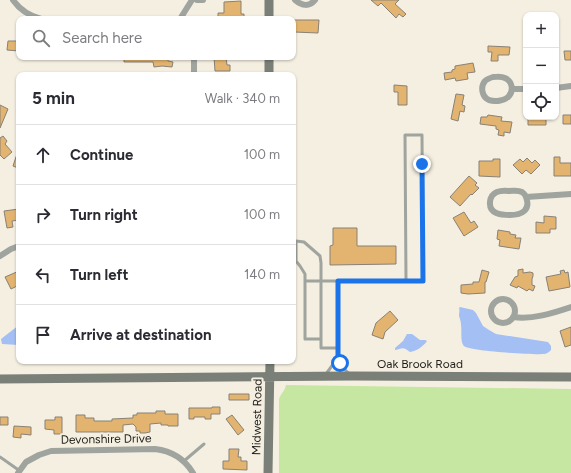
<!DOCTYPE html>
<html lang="en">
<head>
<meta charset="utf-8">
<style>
	body { margin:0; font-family:Figtree,sans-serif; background:#f2f2f3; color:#2b2b33 }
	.controls { position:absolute; right:12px; top:12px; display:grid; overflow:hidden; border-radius:8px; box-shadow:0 1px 3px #0004 }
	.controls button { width:36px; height:36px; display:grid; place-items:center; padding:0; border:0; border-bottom:1px solid #e1e1e2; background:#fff; color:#2b2b33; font:20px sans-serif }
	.stop { position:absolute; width:12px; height:12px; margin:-9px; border:3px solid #1a73e8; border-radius:50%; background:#fff }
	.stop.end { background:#1a73e8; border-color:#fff; box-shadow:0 1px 4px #0008 }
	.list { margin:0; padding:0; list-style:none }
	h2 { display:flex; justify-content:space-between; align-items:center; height:52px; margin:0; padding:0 16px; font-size:17px }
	h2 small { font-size:13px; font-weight:400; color:#7c7c81 }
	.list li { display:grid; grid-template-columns:26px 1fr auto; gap:12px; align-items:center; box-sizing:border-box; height:60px; padding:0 16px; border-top:1px solid #e1e1e2 }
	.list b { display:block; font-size:15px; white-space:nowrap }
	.list em { font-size:13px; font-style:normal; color:#7c7c81 }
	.icon { flex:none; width:22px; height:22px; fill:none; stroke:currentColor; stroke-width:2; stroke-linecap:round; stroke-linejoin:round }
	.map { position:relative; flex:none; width:571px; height:473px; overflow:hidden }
	.search { position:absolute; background:#fff; box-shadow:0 1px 3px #0004; left:16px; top:16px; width:280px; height:44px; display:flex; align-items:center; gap:10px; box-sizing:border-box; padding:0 14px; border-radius:8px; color:#7c7c81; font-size:15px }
	.panel { position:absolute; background:#fff; box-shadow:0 1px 3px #0004; left:16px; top:72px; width:280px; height:292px; border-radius:8px }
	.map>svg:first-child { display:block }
	.green { fill:#c6e7a1 }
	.water { fill:#a3bff4 }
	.building { fill:#e2b46f; stroke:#898176 }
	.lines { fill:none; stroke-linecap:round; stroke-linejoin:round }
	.service { stroke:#a0a49e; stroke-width:3 }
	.minor { stroke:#a0a49e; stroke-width:6 }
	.secondary { stroke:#7a7f78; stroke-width:9 }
	.route { stroke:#1a73e8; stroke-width:5 }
	.labels { text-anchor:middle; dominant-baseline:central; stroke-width:4; stroke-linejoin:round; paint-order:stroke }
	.street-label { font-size:12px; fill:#211f1a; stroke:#f4efe1 }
</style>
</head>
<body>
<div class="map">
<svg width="571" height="473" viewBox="0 0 571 473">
	<rect width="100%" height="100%" fill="#f4efe1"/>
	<path class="green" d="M286 385 571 389V473H279V399C281 393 285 391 286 385Z"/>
	<path class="water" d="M460 307 473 310 476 313 483 326 489 330 496 334 548 342 551 346V350C549 352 547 354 543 354 534 355 468 351 464 346 460 342 462 331 461 325 461 322 460 319 459 316 459 312 460 311 459 308Z
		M19 325V345L2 344 1 339Z
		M407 334H412L420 340H425L427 341C423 347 416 351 410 352 402 346 403 349 395 350V348L403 341Z"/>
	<path class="building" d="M371 0H399L395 4 406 14 403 17 399 14 396 18 381 3 378 6Z
		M241 1V14H244V19H218V13H224V2Z
		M294 20H319L318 33 294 32Z
		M8 41H19V51L7 50Z
		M488 46 510 47 509 55H498V61H491L492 52H488Z
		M564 51H571V60H565Z
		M124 57H167L168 61 173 62 172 67 162 66 154 67 153 62H124Z
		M214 57H226L227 65H230V71H215Z
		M473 63 475 72 467 73 468 79 456 81 455 78 445 80 444 73 452 72V70L455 69V66Z
		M394 85 407 86V105H398V92H394Z
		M456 94 464 95 462 105 465 106 464 112 460 111 458 121 451 119Z
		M0 105 8 109 0 128Z
		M488 115 502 117 501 121 512 122 510 133 504 132V136L498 135 499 130 496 129V126L480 124 481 117H487Z
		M563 115H571V124H563Z
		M528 117H546V125H528Z
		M3 136 7 141 5 144 12 152 4 159 0 155V138Z
		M18 151 19 168H18L13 166Z
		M554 157H560V163H571V176H554Z
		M527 158 532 163 535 160 540 165 531 174 526 170 522 174 513 165 520 159 523 162Z
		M493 159H500V177L479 176V161H493Z
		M469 176 477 183 475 185 479 188 472 195 471 194 460 206 450 197Z
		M19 209V220L12 221 13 227 7 228 4 211Z
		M464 212 471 223 474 221 478 227 464 236 453 218Z
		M544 216 556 217V229H550V233H536V222L544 223Z
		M333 228H357V246H396V264L330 265V246L333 245Z
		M498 230 510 232V234L516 235 515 238H521L519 249 499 246 500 240 497 239Z
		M523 269V273L530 272 533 273V276L532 279V285L535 286 533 291 529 289 527 291 518 286 517 288 510 285 515 277 518 276V270Z
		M482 270 489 272 486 282H485V293L468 294 461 293V285L473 284V282H479Z
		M564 270 565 273 568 272 570 287 549 291 546 277 561 274 560 271Z
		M19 271V285L11 289 5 277Z
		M390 311 398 320 385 332 383 339 372 335 376 323Z
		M571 327V345L565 347 560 331Z
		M229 394H249V400H229Z
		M212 407H220V414H211V419H205V417H194V419H189V408H212Z
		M156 411H165V414H178V426H168V425H161V423L150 424V432L145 433H140V431H136V427L133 424 123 425V432H76V415H85V418H94V421H112V419L133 418V415H137V413H156Z
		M232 415 244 430 238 435 226 419Z
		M0 417H8V425H0Z
		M55 417H62V434H54V430L45 429V420H55Z
		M14 426 31 427V435L21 434V438L13 437Z
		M229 449H239L238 457H241V461H247V470L223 469V461H229Z"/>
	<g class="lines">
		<path class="service" d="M305 281H423L422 135H405L406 281
			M338 281V355C341 363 342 369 350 374
			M321 339H305V274L300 266 296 261V241L304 242 320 256 321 263V348H338
			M326 374 334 363 338 355
			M0 457 20 471
			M184 461 204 444"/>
		<path class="minor" d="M13 0C20 10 30 16 41 19
			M197 0H203
			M295 0C302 6 309 7 315 0
			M180 19 192 0
			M194 75V57
			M493 77C497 77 501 76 505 78 512 81 514 90 509 96 506 100 502 100 498 101 495 101 491 101 489 100 482 97 480 87 485 81 487 79 490 78 493 77Z
			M556 88 571 86
			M512 89H526
			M526 197C531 210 522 215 510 215 501 215 489 214 490 202 491 191 501 190 509 191 514 191 518 190 522 192 524 194 525 194 526 197L571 194
			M0 256 11 249 19 246
			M491 311a12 12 0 1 1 24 0a12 12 0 1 1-24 0Z
			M513 317C532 320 553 313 571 307
			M18 473 26 462 39 455 51 451 155 449C172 451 184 458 193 473"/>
		<path class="secondary" d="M269 0V19
			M269 57V75
			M0 379 353 376 571 377
			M268 473 270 361"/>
	</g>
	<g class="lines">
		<path class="route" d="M340 363 338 355V281H423L422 164"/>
	</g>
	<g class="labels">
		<g class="street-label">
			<text x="420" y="364">Oak Brook Road</text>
			<text transform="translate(257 417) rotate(-89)">Midwest Road</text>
			<text transform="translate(106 439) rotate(-1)">Devonshire Drive</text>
		</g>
	</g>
</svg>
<div class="controls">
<button>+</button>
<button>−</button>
<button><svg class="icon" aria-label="locate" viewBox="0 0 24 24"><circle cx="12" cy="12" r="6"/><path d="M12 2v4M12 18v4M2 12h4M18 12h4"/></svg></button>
</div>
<div class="stop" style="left:340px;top:363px"></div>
<div class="stop end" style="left:422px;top:164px"></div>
<div class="search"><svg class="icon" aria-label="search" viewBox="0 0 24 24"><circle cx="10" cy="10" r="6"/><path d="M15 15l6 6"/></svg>Search here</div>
<section class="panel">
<h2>5 min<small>Walk · 340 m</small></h2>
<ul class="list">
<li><svg class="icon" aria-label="ahead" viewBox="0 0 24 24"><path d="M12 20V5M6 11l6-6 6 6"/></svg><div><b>Continue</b></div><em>100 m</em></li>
<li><svg class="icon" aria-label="right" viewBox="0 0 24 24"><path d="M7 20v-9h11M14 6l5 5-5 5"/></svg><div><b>Turn right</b></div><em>100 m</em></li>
<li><svg class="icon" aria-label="left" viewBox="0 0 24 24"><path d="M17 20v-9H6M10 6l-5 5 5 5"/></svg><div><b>Turn left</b></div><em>140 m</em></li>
<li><svg class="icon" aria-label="arrive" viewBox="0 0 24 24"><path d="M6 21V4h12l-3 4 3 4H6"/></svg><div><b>Arrive at destination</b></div></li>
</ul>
</section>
</div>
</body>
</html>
